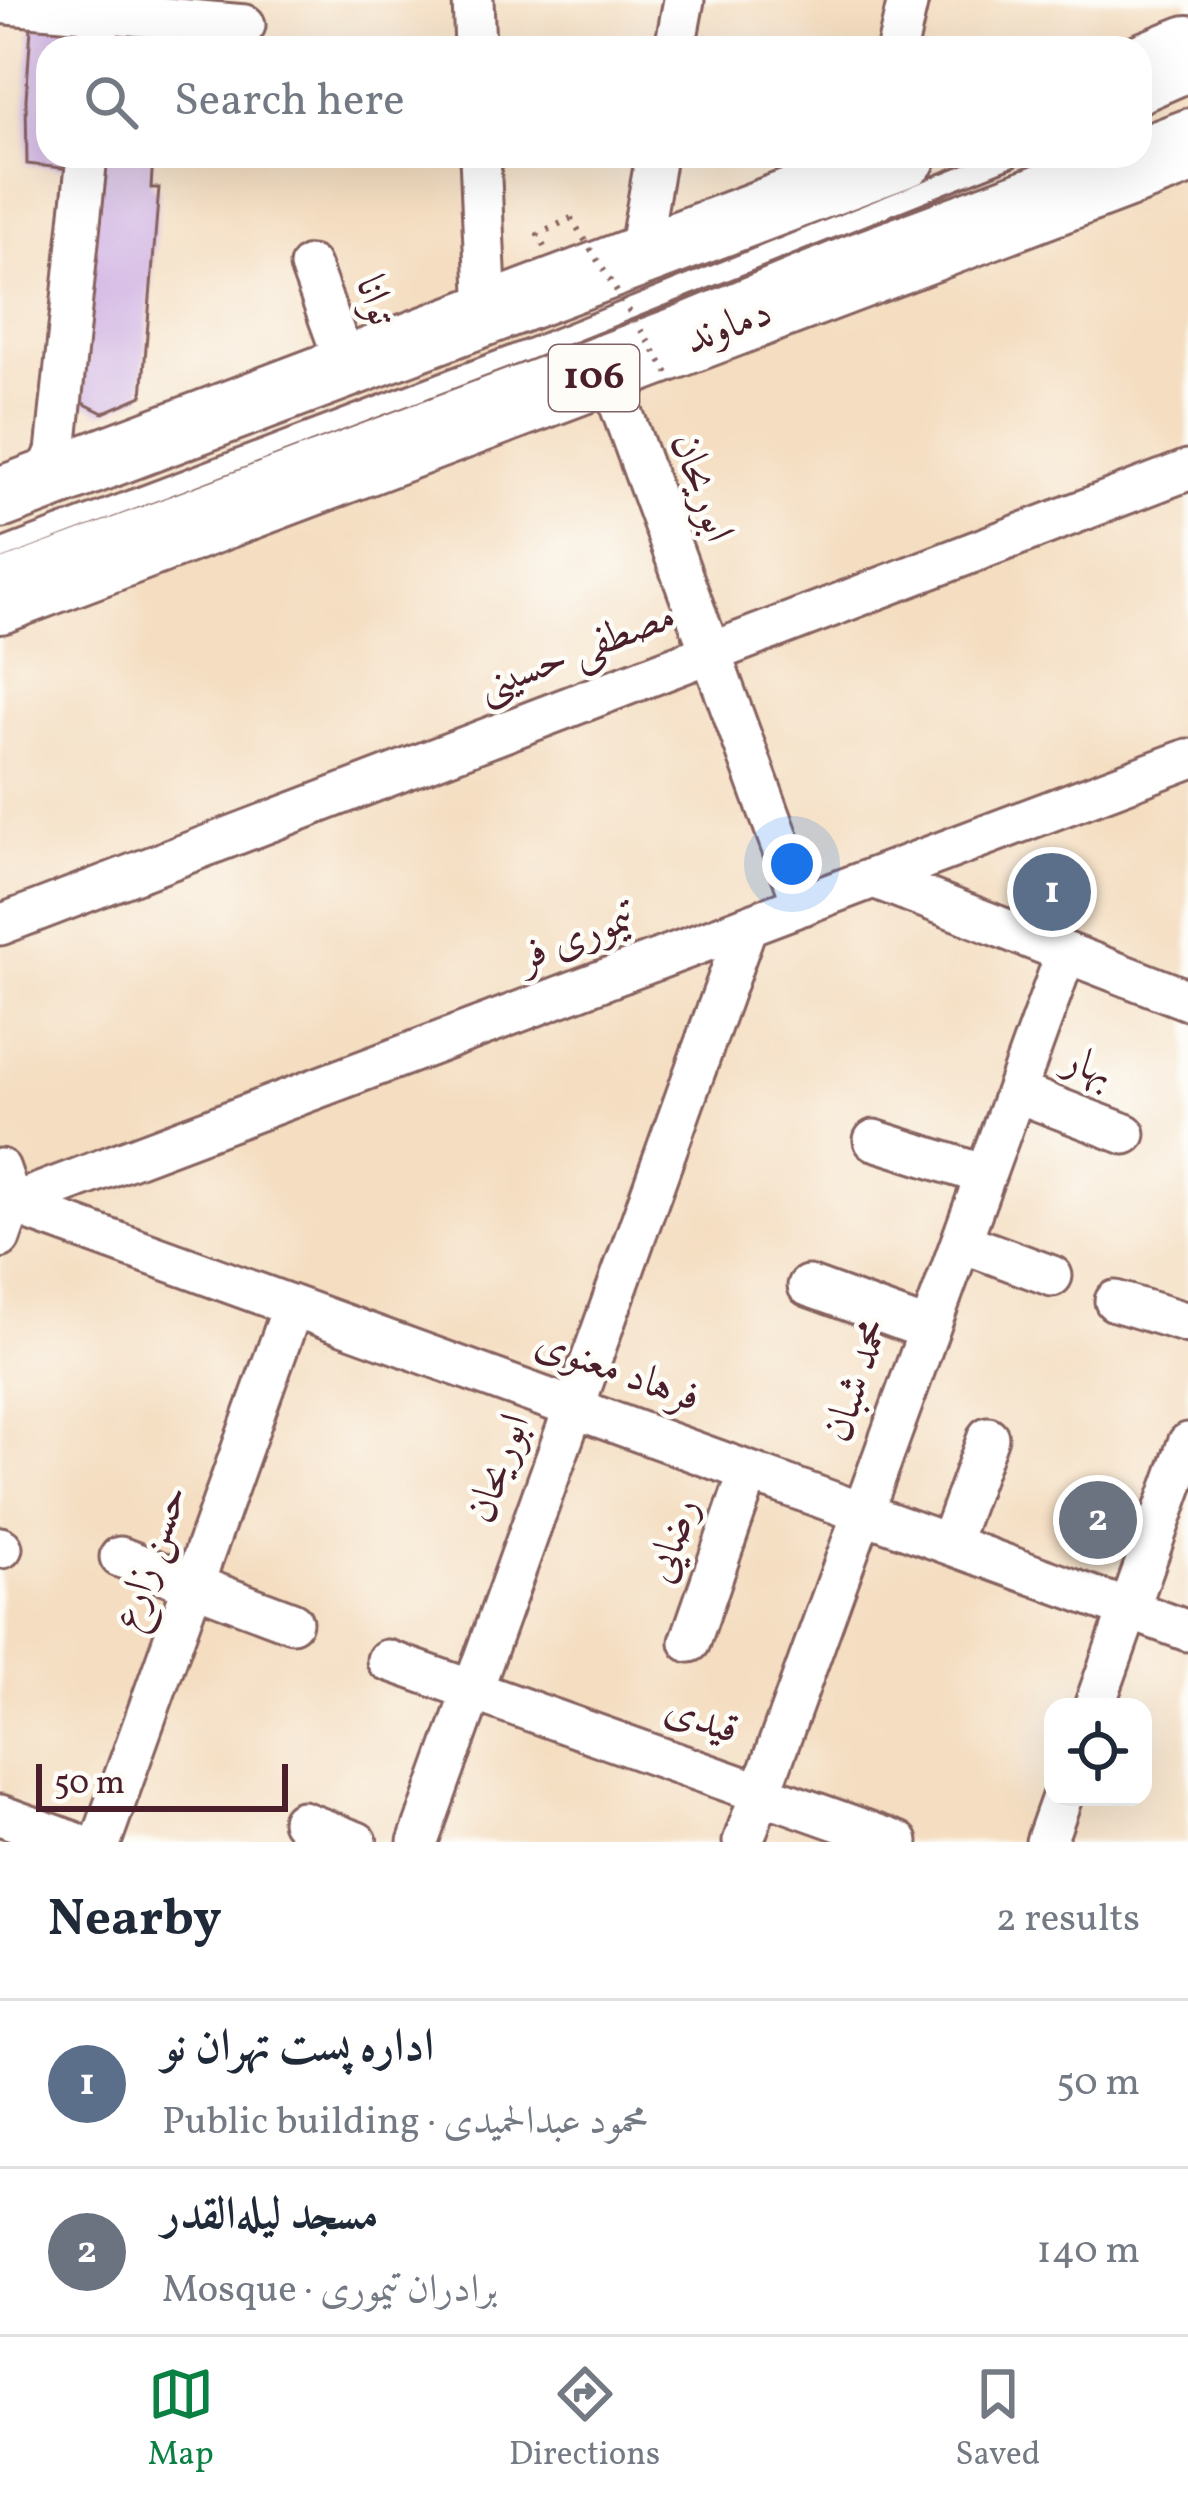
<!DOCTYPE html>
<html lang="en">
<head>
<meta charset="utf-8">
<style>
	body { margin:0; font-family:Vollkorn,Amiri,serif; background:#f6f6f7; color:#1f2937 }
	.controls { position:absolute; right:36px; bottom:36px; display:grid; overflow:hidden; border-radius:24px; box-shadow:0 12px 48px #0002 }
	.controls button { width:108px; height:108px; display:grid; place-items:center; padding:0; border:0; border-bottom:3px solid #e0e1e3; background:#fff; color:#1f2937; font:60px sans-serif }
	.scale { position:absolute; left:36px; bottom:30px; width:252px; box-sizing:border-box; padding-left:12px; border:6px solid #4a1f2b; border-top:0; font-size:33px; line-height:42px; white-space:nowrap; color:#4a1f2b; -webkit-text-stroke:9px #fdfcf7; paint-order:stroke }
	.you { position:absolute; left:792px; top:864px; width:42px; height:42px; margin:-30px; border:9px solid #fff; border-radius:50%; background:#1a73e8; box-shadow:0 0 0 18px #1a73e833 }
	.badge { display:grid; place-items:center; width:78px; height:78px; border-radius:50%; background:#0b8043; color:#fff; font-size:39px; font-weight:700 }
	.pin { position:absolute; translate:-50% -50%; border:6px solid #fff; box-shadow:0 3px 12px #0006 }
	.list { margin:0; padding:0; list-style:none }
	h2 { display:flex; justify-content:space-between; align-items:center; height:156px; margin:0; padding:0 48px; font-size:51px }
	h2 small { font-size:39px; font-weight:400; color:#747a83 }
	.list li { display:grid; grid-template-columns:78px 1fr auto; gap:36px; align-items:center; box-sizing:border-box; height:168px; padding:0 48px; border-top:3px solid #e0e1e3 }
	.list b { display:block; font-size:45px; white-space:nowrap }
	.list p { margin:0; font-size:39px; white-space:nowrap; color:#747a83 }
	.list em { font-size:39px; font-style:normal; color:#747a83 }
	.icon { flex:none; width:66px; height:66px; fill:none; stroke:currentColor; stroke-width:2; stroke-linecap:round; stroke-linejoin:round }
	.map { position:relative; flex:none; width:1188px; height:1842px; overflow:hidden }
	.search { position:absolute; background:#fff; box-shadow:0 12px 48px #0002; left:36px; right:36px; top:36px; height:132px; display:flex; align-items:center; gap:30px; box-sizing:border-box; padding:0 42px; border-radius:36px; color:#747a83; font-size:45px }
	.sheet { height:492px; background:#fff }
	nav { display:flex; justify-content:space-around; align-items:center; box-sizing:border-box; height:168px; border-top:3px solid #e0e1e3; background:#fff; font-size:33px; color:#747a83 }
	nav a { display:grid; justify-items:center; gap:6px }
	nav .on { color:#0b8043 }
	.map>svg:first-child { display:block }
	.building { fill:#ccace1 }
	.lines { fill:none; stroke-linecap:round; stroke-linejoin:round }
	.lane-casing { stroke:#86625f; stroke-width:24 }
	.street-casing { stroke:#86625f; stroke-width:45 }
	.primary-casing { stroke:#86625f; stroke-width:66 }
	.path { stroke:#86625f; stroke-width:6; stroke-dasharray:3 9; stroke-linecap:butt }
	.lane { stroke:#fff; stroke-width:18 }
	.street { stroke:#fff; stroke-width:39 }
	.primary { stroke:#fff; stroke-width:60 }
	.path-bridge { stroke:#86625f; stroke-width:6; stroke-dasharray:3 9; stroke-linecap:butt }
	.labels { text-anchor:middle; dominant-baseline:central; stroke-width:9; stroke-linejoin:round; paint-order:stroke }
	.shield { fill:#fdfcf7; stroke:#806168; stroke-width:3 }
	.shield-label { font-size:39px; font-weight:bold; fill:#4a1f2b }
	.street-label { font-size:42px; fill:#4a1f2b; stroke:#fdfcf7 }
</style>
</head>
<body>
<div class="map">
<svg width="1188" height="1842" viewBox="0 0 1188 1842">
	<rect width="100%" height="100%" fill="#fdfcf7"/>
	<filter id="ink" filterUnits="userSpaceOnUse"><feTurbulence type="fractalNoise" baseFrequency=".00833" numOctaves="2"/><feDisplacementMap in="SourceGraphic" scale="24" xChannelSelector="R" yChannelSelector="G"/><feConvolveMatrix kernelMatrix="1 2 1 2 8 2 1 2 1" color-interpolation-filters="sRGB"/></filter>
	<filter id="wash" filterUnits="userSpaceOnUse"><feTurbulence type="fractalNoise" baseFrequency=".004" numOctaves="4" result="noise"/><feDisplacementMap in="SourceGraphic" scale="48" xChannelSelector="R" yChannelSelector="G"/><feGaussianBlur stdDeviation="2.7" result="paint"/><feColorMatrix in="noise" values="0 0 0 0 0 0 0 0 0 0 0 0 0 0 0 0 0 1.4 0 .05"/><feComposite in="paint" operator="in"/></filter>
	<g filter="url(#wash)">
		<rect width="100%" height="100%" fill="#f4ddc0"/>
		<g id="blocks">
			<path class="building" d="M32 14 81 17 89 48H48V156H79L78 170 27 164 26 99Z
				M108 18 162 23 160 48H105Z
				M95 156H153L151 188H159L142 396 103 413 71 397Z"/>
		</g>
	</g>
	<g filter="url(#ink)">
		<use href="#blocks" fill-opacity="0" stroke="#86625f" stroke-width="3"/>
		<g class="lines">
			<g class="lane-casing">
				<path id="lane" d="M1140 104 1188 83
					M1140 136 1188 118
					M0 550 527 350 1012 156
					M0 570 676 316 843 247 1086 156"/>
			</g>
			<g class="street-casing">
				<path id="street" d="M473 0 475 48
					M7 4 245 25
					M97 48 102 0
					M675 48 684 0
					M897 48 908 0
					M480 156 487 315
					M638 258 656 156
					M310 266 347 368
					M608 373 803 905
					M28 485 48 470 56 452 87 156
					M874 878 1188 1000
					M0 925 1188 470
					M1016 1092 1125 1134
					M874 1140 985 1175
					M0 1169 12 1204 0 1238
					M12 1204 1188 1631
					M0 1208 1188 759
					M961 1242 1052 1276
					M808 1286 926 1329
					M1115 1301 1188 1323
					M949 1544 988 1437
					M0 1547 2 1548
					M120 1557 292 1622
					M690 1642 749 1472
					M387 1660 898 1842
					M1094 1707 1188 1443
					M0 1815 74 1842
					M302 1821 357 1842
					M101 1842 293 1306
					M418 1842 747 926
					M743 1842 1066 953
					M1046 1842 1062 1797"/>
			</g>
			<g class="primary-casing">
				<path id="primary" d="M1140 65 1188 46
					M0 498 906 156
					M0 603 1188 154"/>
			</g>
			<path class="path" d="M544 247 538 235 571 218"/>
			<use href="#lane" class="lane"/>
			<use href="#street" class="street"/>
			<use href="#primary" class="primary"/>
			<path class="path-bridge" d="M571 218 674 383"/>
		</g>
	</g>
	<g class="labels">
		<rect class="shield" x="549" y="345" width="90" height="66" rx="9"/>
		<g class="shield-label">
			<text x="594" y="378">106</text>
		</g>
		<g class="street-label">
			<text transform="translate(374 301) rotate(70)">توانا</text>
			<text transform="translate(729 328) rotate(-21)">دماوند</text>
			<text transform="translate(700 488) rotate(70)">ابوریحان</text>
			<text transform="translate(577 653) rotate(-21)">مصطفی حسینی</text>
			<text transform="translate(577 939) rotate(-21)">تیموری فر</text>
			<text transform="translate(1088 1068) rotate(21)">بهار</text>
			<text transform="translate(617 1372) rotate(20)">فرهاد معنوی</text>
			<text transform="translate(858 1381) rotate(-71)">محمد شبان</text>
			<text transform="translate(500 1469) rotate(-70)">ابوریحان</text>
			<text transform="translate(674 1541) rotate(-71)">رضایی</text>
			<text transform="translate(152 1558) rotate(-70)">حسن زارع</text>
			<text transform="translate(701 1721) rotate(20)">قیدی</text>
		</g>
	</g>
</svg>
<div class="controls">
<button><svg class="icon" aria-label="locate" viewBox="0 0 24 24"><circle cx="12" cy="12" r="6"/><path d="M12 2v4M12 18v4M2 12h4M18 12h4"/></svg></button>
</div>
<div class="scale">50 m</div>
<div class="you"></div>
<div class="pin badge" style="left:1052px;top:892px;background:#5c6f8a">1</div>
<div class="pin badge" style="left:1098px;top:1520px;background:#6b7280">2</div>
<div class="search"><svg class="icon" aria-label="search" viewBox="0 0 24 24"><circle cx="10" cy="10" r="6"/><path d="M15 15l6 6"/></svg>Search here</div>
</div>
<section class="sheet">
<h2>Nearby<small>2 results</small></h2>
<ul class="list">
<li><span class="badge" style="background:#5c6f8a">1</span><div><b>اداره پست تهران نو</b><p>Public building · محمود عبدالحمیدی</p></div><em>50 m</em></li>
<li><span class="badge" style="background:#6b7280">2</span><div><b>مسجد لیله‌القدر</b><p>Mosque · برادران تیموری</p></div><em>140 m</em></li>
</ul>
</section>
<nav>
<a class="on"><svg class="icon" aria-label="map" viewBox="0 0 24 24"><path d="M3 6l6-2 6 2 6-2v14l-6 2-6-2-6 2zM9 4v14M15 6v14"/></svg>Map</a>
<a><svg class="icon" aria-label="directions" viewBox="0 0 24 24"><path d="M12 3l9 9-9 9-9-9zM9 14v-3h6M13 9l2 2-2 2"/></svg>Directions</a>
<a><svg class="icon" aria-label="saved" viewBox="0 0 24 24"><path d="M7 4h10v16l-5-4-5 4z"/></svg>Saved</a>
</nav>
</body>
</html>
